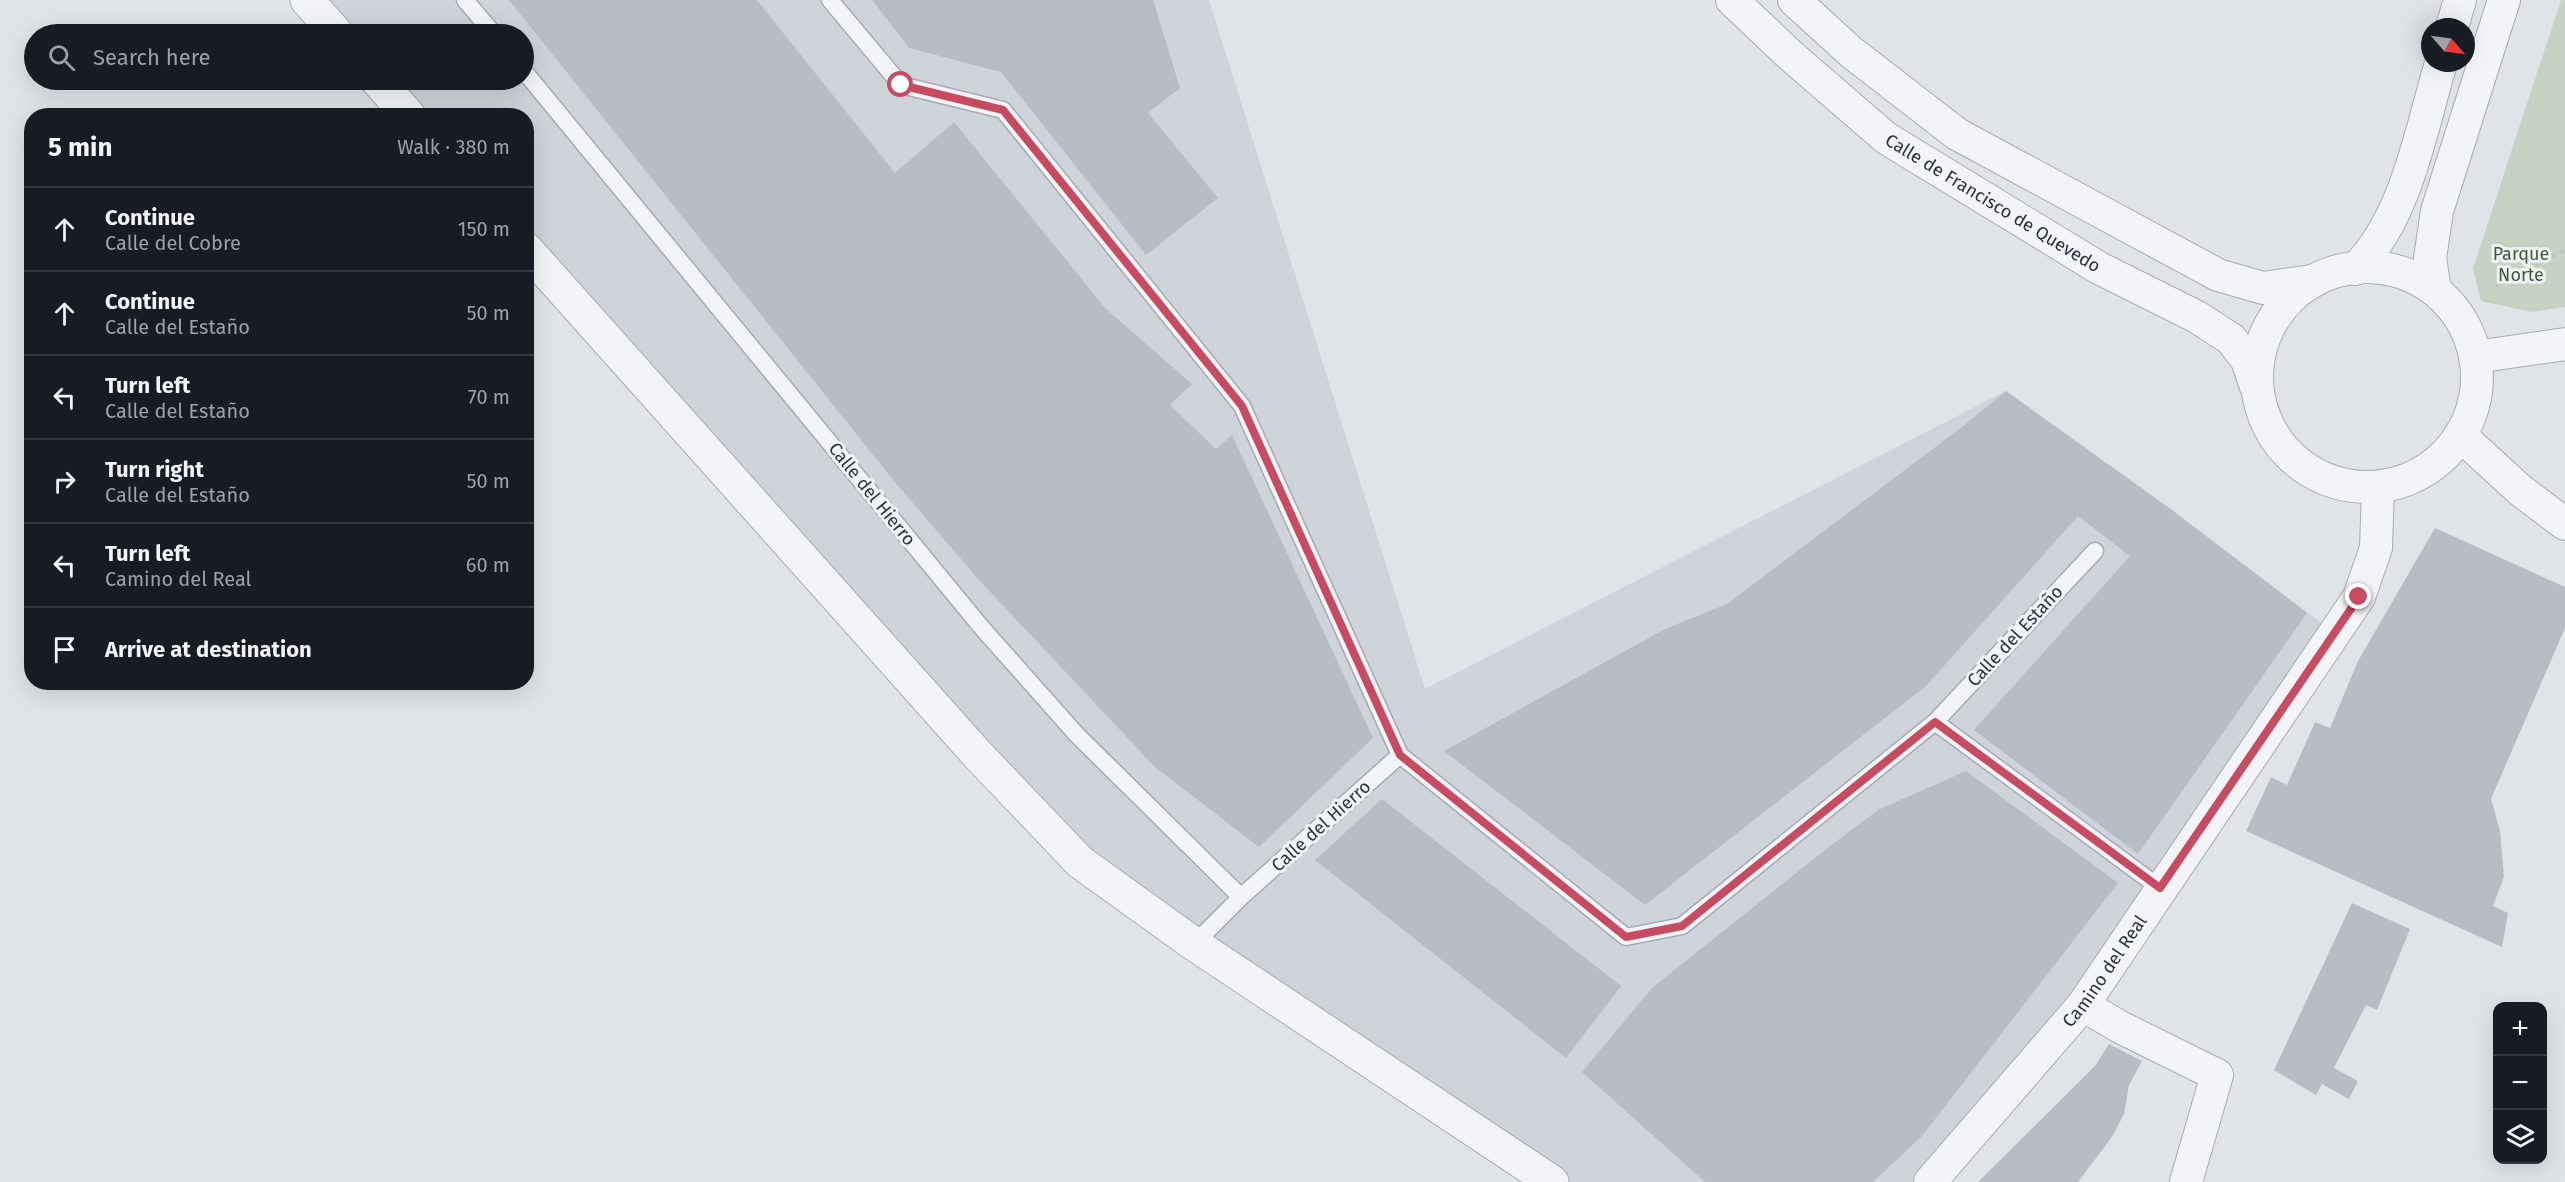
<!DOCTYPE html>
<html lang="en">
<head>
<meta charset="utf-8">
<style>
	body { margin:0; font-family:"Fira Sans",sans-serif; background:#20242c; color:#f1f3f6 }
	.controls { position:absolute; right:18px; bottom:18px; display:grid; overflow:hidden; border-radius:12px; box-shadow:0 6px 24px #0002 }
	.controls button { width:54px; height:54px; display:grid; place-items:center; padding:0; border:0; border-bottom:2px solid #363941; background:#171b24; color:#f1f3f6; font:30px sans-serif }
	.compass { position:absolute; left:2421px; top:18px; width:54px; height:54px; border-radius:50%; background:#171b24; box-shadow:0 6px 24px #0002; rotate:118deg }
	.stop { position:absolute; width:18px; height:18px; margin:-14px; border:4px solid #c74c62; border-radius:50%; background:#fff }
	.stop.end { background:#c74c62; border-color:#fff; box-shadow:0 2px 6px #0008 }
	.list { margin:0; padding:0; list-style:none }
	h2 { display:flex; justify-content:space-between; align-items:center; height:78px; margin:0; padding:0 24px; font-size:26px }
	h2 small { font-size:20px; font-weight:400; color:#9ea1a6 }
	.list li { display:grid; grid-template-columns:39px 1fr auto; gap:18px; align-items:center; box-sizing:border-box; height:84px; padding:0 24px; border-top:2px solid #363941 }
	.list b { display:block; font-size:22px; white-space:nowrap }
	.list p { margin:0; font-size:20px; white-space:nowrap; color:#9ea1a6 }
	.list em { font-size:20px; font-style:normal; color:#9ea1a6 }
	.icon { flex:none; width:33px; height:33px; fill:none; stroke:currentColor; stroke-width:2; stroke-linecap:round; stroke-linejoin:round }
	.map { position:relative; flex:none; width:2565px; height:1182px; overflow:hidden }
	.search { position:absolute; background:#171b24; box-shadow:0 6px 24px #0002; left:24px; top:24px; width:510px; height:66px; display:flex; align-items:center; gap:15px; box-sizing:border-box; padding:0 21px; border-radius:33px; color:#9ea1a6; font-size:22px }
	.panel { position:absolute; background:#171b24; box-shadow:0 6px 24px #0002; left:24px; top:108px; width:510px; height:582px; border-radius:24px }
	.map>svg:first-child { display:block }
	.built { fill:#cfd3da }
	.green { fill:#c6d2c2 }
	.building { fill:#b8bdc5 }
	.lines { fill:none; stroke-linecap:round; stroke-linejoin:round }
	.service-casing { stroke:#a6abb3; stroke-width:19 }
	.minor-casing { stroke:#a6abb3; stroke-width:34 }
	.tertiary-casing { stroke:#a6abb3; stroke-width:35 }
	.path { stroke:#bfc2c7; stroke-width:4; stroke-dasharray:4.5 4.5; stroke-linecap:butt }
	.service { stroke:#f3f4f7; stroke-width:16 }
	.minor { stroke:#f3f4f7; stroke-width:32 }
	.tertiary { stroke:#f3f4f7; stroke-width:33 }
	.route { stroke:#c74c62; stroke-width:8 }
	.labels { text-anchor:middle; dominant-baseline:central; stroke-width:6; stroke-linejoin:round; paint-order:stroke }
	.street-label { font-size:18px; fill:#2a323f; stroke:#f0f3f6 }
	.park-label { font-size:18px; fill:#3f5a38; stroke:#f0f3f6 }
</style>
</head>
<body>
<div class="map">
<svg width="2565" height="1182" viewBox="0 0 2565 1182">
	<rect width="100%" height="100%" fill="#e0e4e9"/>
	<path class="built" d="M307 0H1209L1425 689 2006 391 2172 510 2335 633 2160 888 1930 1182H1552L1080 862 527 249 526 116 409 115 377 80H524V34H337Z"/>
	<path class="green" d="M2561 0H2565V307L2532 312 2481 301 2473 268Z"/>
	<path class="building" d="M509 0H757L895 173 954 122 1106 309 1192 384 1170 405 1216 449 1232 435 1373 738 1259 847 1155 767 978 579 894 481Z
		M872 0H1153L1180 88 1148 113 1218 198 1146 255 1001 72 909 48Z
		M2006 391 2172 510 2307 613 2138 854 1974 730 2130 556 2078 516 1926 686 1645 905 1444 751 1665 629 1727 604 1962 427Z
		M2435 528 2565 587V628L2491 799 2500 831 2504 877 2493 906 2508 913 2502 947 2246 831 2271 777 2287 785 2315 722 2330 728 2358 661Z
		M1966 771 2118 883 1922 1136 1873 1182H1705L1582 1072 1652 988 1830 846 1878 810Z
		M1382 799 1621 986 1566 1058 1315 860Z
		M2352 903 2410 929 2377 1010 2366 1005 2334 1068 2358 1081 2349 1099 2322 1084 2316 1095 2274 1070Z
		M2109 1044 2142 1061 2129 1085 2124 1114 2112 1137 2078 1182H1978L2095 1066Z"/>
	<g class="lines">
		<g class="service-casing">
			<path id="service" d="M465 0 494 34
				M830 0 901 85 1003 110 1242 406 1400 755 1626 937 1682 926 1935 722 2095 551
				M524 71 982 628 1077 735 1241 897
				M1935 722 2160 888
				M1194 944 1241 897 1400 755"/>
		</g>
		<g class="minor-casing">
			<g id="minor">
				<path id="s1" d="M1732 0 1790 55 1886 138 2099 268 2197 317 2231 339 2247 360 2256 387"/>
				<path d="M1794 0 1851 52 1957 134 2218 275 2263 288 2312 281"/>
				<path d="M2452 27 2460 0"/>
				<circle cx="2367" cy="377" r="110"/>
				<path d="M2355 269C2406 220 2421 130 2441 63"/>
				<path d="M2435 290 2430 258 2437 211 2504 0"/>
				<path d="M2475 357 2565 344"/>
				<path d="M2460 435 2520 490 2565 524"/>
				<path d="M2083 1005 2120 1027 2217 1075 2186 1182"/>
				<path id="s2" d="M1930 1182 2083 1005 2359 597 2376 548 2378 488"/>
			</g>
		</g>
		<g class="tertiary-casing">
			<path id="tertiary" d="M307 0 337 34
				M377 80 409 116
				M526 249 977 754 1080 862 1194 944 1552 1182"/>
		</g>
		<path class="path" d="M2496 286 2565 250"/>
		<use href="#service" class="service"/>
		<use href="#minor" class="minor"/>
		<use href="#tertiary" class="tertiary"/>
	</g>
	<g class="lines">
		<path class="route" d="M901 85 1003 110 1242 406 1400 755 1626 937 1682 926 1935 722 2160 888 2359 597"/>
	</g>
	<g class="labels">
		<g class="street-label">
			<text stroke="none"><textPath href="#s1" startOffset="332">Calle de Francisco de Quevedo</textPath></text>
			<text transform="translate(872 494) rotate(51)">Calle del Hierro</text>
			<text transform="translate(2015 636) rotate(-47)">Calle del Estaño</text>
			<text transform="translate(1321 826) rotate(-42)">Calle del Hierro</text>
			<text stroke="none"><textPath href="#s2" startOffset="274">Camino del Real</textPath></text>
		</g>
		<g class="park-label">
			<text x="2521" y="254">Parque<tspan x="2521" dy="21">Norte</tspan></text>
		</g>
	</g>
</svg>
<div class="controls">
<button>+</button>
<button>−</button>
<button><svg class="icon" aria-label="layers" viewBox="0 0 24 24"><path d="M12 4l9 5-9 5-9-5zM3 14l9 5 9-5"/></svg></button>
</div>
<svg class="compass" viewBox="-18 -18 36 36"><path d="M0-13l5 13h-10z" fill="#e53935"/><path d="M0 13l5-13h-10z" fill="#9ea1a6"/></svg>
<div class="stop" style="left:901px;top:85px"></div>
<div class="stop end" style="left:2359px;top:597px"></div>
<div class="search"><svg class="icon" aria-label="search" viewBox="0 0 24 24"><circle cx="10" cy="10" r="6"/><path d="M15 15l6 6"/></svg>Search here</div>
<section class="panel">
<h2>5 min<small>Walk · 380 m</small></h2>
<ul class="list">
<li><svg class="icon" aria-label="ahead" viewBox="0 0 24 24"><path d="M12 20V5M6 11l6-6 6 6"/></svg><div><b>Continue</b><p>Calle del Cobre</p></div><em>150 m</em></li>
<li><svg class="icon" aria-label="ahead" viewBox="0 0 24 24"><path d="M12 20V5M6 11l6-6 6 6"/></svg><div><b>Continue</b><p>Calle del Estaño</p></div><em>50 m</em></li>
<li><svg class="icon" aria-label="left" viewBox="0 0 24 24"><path d="M17 20v-9H6M10 6l-5 5 5 5"/></svg><div><b>Turn left</b><p>Calle del Estaño</p></div><em>70 m</em></li>
<li><svg class="icon" aria-label="right" viewBox="0 0 24 24"><path d="M7 20v-9h11M14 6l5 5-5 5"/></svg><div><b>Turn right</b><p>Calle del Estaño</p></div><em>50 m</em></li>
<li><svg class="icon" aria-label="left" viewBox="0 0 24 24"><path d="M17 20v-9H6M10 6l-5 5 5 5"/></svg><div><b>Turn left</b><p>Camino del Real</p></div><em>60 m</em></li>
<li><svg class="icon" aria-label="arrive" viewBox="0 0 24 24"><path d="M6 21V4h12l-3 4 3 4H6"/></svg><div><b>Arrive at destination</b></div></li>
</ul>
</section>
</div>
</body>
</html>
